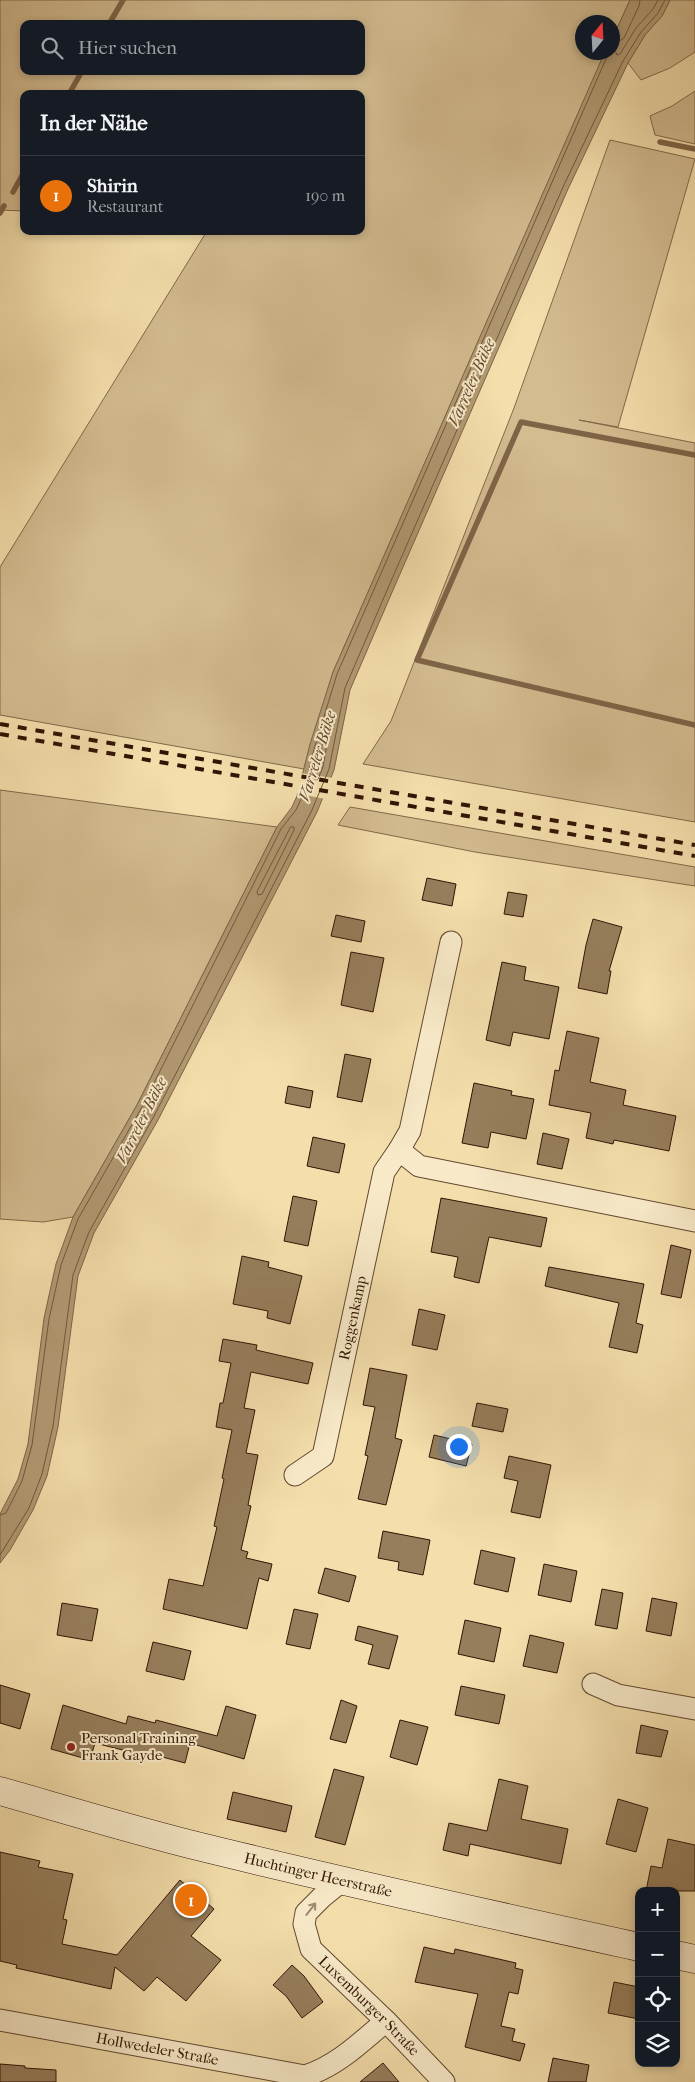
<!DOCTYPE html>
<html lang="de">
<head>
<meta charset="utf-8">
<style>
	body { margin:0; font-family:"IM FELL French Canon",serif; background:#20242c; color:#f1f3f6 }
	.controls { position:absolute; right:15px; bottom:15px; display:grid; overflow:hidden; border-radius:10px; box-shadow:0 2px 8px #0003 }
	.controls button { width:45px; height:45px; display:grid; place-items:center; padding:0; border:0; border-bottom:1px solid #363941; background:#171b24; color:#f1f3f6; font:25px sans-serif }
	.compass { position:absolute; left:575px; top:15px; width:45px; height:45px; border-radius:50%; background:#171b24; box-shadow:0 2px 8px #0003; rotate:18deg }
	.you { position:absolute; left:458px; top:1446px; width:18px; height:18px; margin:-12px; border:4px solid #fff; border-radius:50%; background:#1a73e8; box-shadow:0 0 0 8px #1a73e833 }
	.badge { display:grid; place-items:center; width:32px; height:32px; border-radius:50%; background:#8c9099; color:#fff; font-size:16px; font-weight:700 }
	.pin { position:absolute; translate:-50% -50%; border:2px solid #fff; box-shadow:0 1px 5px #0006 }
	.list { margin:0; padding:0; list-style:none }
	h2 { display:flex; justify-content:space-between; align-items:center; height:65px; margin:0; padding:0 20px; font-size:21px }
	h2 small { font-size:16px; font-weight:400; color:#9ea1a6 }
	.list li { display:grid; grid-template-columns:32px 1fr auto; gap:15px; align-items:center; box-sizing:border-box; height:80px; padding:0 20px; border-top:1px solid #363941 }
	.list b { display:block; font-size:19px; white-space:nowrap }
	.list p { margin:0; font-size:16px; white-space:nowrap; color:#9ea1a6 }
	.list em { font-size:16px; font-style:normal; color:#9ea1a6 }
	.icon { flex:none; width:28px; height:28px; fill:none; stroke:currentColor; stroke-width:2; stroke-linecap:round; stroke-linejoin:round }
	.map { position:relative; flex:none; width:695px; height:2082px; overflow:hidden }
	.search { position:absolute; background:#171b24; box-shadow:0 2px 8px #0003; left:20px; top:20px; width:345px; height:55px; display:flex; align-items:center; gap:12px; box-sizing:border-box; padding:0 18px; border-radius:10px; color:#9ea1a6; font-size:19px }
	.panel { position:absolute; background:#171b24; box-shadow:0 2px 8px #0003; left:20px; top:90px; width:345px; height:145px; border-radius:10px }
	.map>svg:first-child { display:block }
	.green { fill:#d3bc90; stroke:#82684a; fill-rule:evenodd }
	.water { fill:#b29a73; stroke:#7e6447 }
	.pier { fill:#f4dfac }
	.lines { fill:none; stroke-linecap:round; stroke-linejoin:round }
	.shore { stroke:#72573c; stroke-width:1 }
	.stream { stroke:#7e6447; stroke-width:5.5 }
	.building { fill:#967e5c; stroke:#311405 }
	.minor-casing { stroke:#62472f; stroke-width:23 }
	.secondary-casing { stroke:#311405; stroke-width:29 }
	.minor { stroke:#f8eac9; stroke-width:21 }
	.secondary { stroke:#f8eac9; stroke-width:28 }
	.rail { stroke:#311405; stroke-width:4; stroke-dasharray:9 9; stroke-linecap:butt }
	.oneway { stroke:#9e8a71 }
	.poi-dot { fill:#8f2418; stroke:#f8eac9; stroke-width:2 }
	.labels { text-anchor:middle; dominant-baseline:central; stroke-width:4; stroke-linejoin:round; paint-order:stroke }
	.street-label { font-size:15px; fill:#311405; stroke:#f8eac9 }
	.poi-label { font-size:15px; fill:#311405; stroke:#f8eac9; text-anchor:start }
	.water-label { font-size:16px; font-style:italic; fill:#654a31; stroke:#f8eac9 }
</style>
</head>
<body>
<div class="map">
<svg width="695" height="2082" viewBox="0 0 695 2082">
	<rect width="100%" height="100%" fill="#f4dfac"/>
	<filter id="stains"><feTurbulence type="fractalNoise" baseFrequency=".004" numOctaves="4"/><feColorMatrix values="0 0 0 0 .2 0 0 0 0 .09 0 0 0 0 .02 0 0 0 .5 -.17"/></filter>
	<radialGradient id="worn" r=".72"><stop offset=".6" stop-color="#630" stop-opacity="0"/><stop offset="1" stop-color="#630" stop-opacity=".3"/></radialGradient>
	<path class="green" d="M0 0H630L613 37 612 22H582V52L605 53 333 672 304 769 0 715V567L207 231H361V94H24V211L0 210ZM24 24H361V71H24Z
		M670 0H695V52L670 68 641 80 628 63 645 35 662 16Z
		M695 91V144L655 135 650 116 672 106Z
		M610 140 695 159 618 427 579 420 695 443V822L363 764 391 721 514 408Z
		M0 790 277 827 137 1105 73 1217 43 1222 0 1219Z
		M350 807 695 867V886L475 852 338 825Z"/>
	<path class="water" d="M630 0H670L662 16 645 35 628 63 568 189 393 590 350 690 334 770 317 812 158 1120 94 1233 78 1276 58 1427 47 1476 33 1510 10 1550 0 1563V1514L18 1479 28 1444 44 1318 56 1264 73 1217 137 1105 277 827 292 807 297 796 310 744 333 672 603 56 605 53 612 52 613 37Z"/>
	<path class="pier" d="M300 773 333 778 325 799 295 793Z"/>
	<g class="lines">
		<path class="shore" d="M640 0 639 6 624 38 613 45 617 55 620 54 636 28 653 9 658 0
			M326 741 327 744 323 767 318 779 315 780 313 777 323 742Z
			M291 827H294V830L262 894 258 895 257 892Z
			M0 1515 6 1513 22 1481 32 1445 49 1319 61 1265 78 1219 142 1107 281 829 296 810 302 797 315 746 337 674 609 52
			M0 1555 29 1508 42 1474 53 1426 73 1275 89 1232 153 1118 312 810 329 769 345 688 388 588 563 187 623 61 641 32 658 13 665 0"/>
		<path class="stream" d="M109 24 123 0
			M69 94 82 71
			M660 142 695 149
			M13 192 24 172
			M0 213 4 206
			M695 455 521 422 417 660 695 725"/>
	</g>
	<path class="building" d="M427 878 456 884 452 906 422 900Z
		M508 892 527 895 523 917 504 914Z
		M336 915 365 921 361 942 331 936Z
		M593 919 622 927 609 971H611L607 994 578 988 586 945Z
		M351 952 384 958 373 1012 341 1005Z
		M502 962 526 967 524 980 559 987 549 1039 513 1032 510 1046 486 1040Z
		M567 1031 599 1038 590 1082 626 1090 623 1105 676 1116 669 1151 614 1140 613 1144 586 1138 591 1113 549 1105 555 1070 559 1071Z
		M345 1054 371 1059 362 1102 337 1097Z
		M474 1083 512 1091 511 1095 534 1099 526 1139 491 1132 488 1148 462 1143Z
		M288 1086 313 1091 310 1108 285 1103Z
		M543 1133 569 1139 562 1169 537 1164Z
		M313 1137 345 1144 339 1173 307 1166Z
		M293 1196 317 1201 308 1246 284 1241Z
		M441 1198 547 1218 541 1247 489 1237 479 1283 454 1277 458 1257 431 1252Z
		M671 1245 691 1250 681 1298 661 1294Z
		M242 1256 269 1262 268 1267 302 1276 290 1324 267 1318 268 1311 233 1304Z
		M549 1267 644 1284 636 1323 643 1325 637 1353 609 1347 619 1303 545 1286Z
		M419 1309 445 1315 437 1350 412 1345Z
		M223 1339 257 1345 256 1350 313 1363 308 1384 251 1372 244 1408 255 1410 246 1453 258 1455 248 1505 251 1506 241 1550 248 1552 246 1558 272 1564 268 1581 259 1578 247 1629 163 1609 169 1579 203 1586 217 1527 214 1526 224 1479 222 1478 232 1430 216 1427 220 1403H223L231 1363 219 1361Z
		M370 1368 407 1375 395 1438 402 1440 386 1505 358 1499 368 1456 365 1455 375 1407 363 1405Z
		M477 1403 508 1409 503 1432 472 1426Z
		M434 1435 472 1444 466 1466 429 1457Z
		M509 1456 551 1465 540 1518 511 1512 518 1481 504 1478Z
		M383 1531 430 1540 423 1575 398 1570 399 1562 378 1558Z
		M481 1550 515 1558 508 1592 474 1584Z
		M544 1564 577 1571 571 1602 538 1595Z
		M325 1568 356 1576 349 1602 318 1593Z
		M602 1589 623 1593 617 1629 595 1625Z
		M652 1598 677 1603 671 1636 646 1631Z
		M62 1603 98 1609 92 1641 57 1635Z
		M294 1609 318 1614 310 1649 286 1644Z
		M465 1620 501 1628 494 1662 458 1654Z
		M358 1626 398 1636 389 1669 368 1664 373 1645 355 1640Z
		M530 1635 564 1643 557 1673 523 1666Z
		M153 1642 191 1651 184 1680 146 1671Z
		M0 1685 30 1694 20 1729 0 1723Z
		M461 1686 505 1695 499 1724 455 1715Z
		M341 1700 357 1706 346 1743 330 1739Z
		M63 1705 126 1724 128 1716 155 1723 156 1720 217 1736 226 1706 256 1715 244 1759 190 1743 185 1763 147 1753 146 1756 95 1743 90 1760 51 1749Z
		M400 1720 428 1727 417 1765 390 1757Z
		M641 1725 668 1731 661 1757 636 1753Z
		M334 1769 364 1777 345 1845 315 1837Z
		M499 1779 528 1786 521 1819 568 1829 561 1864 470 1844 468 1856 443 1850 449 1823 487 1831Z
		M233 1792 292 1806 286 1832 227 1819Z
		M618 1799 648 1808 636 1852 606 1844Z
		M668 1839 695 1845V1891H646L651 1866 662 1868Z
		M0 1852 40 1861 38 1867 73 1874 63 1919 67 1920 62 1944 117 1955 180 1880 214 1909 191 1936 221 1960 186 2001 157 1977 144 1991 115 1967 111 1989 16 1968 17 1965 0 1961Z
		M424 1947 454 1954 455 1949 516 1963 515 1968 523 1970 518 1994 509 1992 501 2026 515 2029 512 2041 525 2044 520 2061 465 2047 478 1994 415 1982Z
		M292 1965 304 1976 323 2002 302 2018 286 1996 273 1985Z
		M614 1982 639 1987V2019L608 2013Z
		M553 2058 589 2065 586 2082H548Z
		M383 2063 399 2082H360Z
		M0 2064 25 2066V2068L56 2070V2082H0Z"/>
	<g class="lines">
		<g class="minor-casing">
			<g id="minor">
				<path d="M399 1150 410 1131 451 942"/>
				<path id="s1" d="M295 1475 323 1456 384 1172 399 1150 419 1166 695 1221"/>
				<path d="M593 1684 618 1695 695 1709"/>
				<path id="s2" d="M343 1880 322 1897 306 1913 304 1924 311 1949 386 2021 444 2082"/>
				<path id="s3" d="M0 2020 305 2076C337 2066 361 2042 386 2021"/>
			</g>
		</g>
		<g class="secondary-casing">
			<g id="secondary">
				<path id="s4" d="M0 1791C63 1809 126 1828 189 1844 338 1881 489 1914 639 1947"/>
				<path d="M676 1955 695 1959"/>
			</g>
		</g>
		<use href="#minor" class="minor"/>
		<use href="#secondary" class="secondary"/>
		<path class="rail" d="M0 724 695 845
			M0 734 695 856"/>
	</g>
	<defs><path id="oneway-shaft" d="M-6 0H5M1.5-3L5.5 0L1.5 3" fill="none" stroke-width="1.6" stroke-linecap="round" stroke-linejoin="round" transform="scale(1.25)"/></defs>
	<use class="oneway" href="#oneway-shaft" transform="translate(311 1909) rotate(-52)"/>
	<circle class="poi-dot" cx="71" cy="1747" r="5"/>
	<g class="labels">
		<g class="street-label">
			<text stroke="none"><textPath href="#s1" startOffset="175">Roggenkamp</textPath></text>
			<text stroke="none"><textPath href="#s4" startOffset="329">Huchtinger Heerstraße</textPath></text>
			<text stroke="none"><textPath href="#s2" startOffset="168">Luxemburger Straße</textPath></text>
			<text stroke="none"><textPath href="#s3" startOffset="160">Hollwedeler Straße</textPath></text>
		</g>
		<g class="poi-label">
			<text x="81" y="1738">Personal Training<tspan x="81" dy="17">Frank Gayde</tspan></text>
		</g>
		<g class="water-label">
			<text transform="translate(471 382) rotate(-66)">Varreler Bäke</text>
			<text transform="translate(317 756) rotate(-73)">Varreler Bäke</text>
			<text transform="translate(141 1120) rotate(-63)">Varreler Bäke</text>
		</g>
	</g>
	<rect width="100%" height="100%" filter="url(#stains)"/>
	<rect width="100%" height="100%" fill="url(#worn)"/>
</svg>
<div class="controls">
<button>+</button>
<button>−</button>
<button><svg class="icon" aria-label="locate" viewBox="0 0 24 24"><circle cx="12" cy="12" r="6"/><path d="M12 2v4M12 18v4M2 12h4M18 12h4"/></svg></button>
<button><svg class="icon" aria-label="layers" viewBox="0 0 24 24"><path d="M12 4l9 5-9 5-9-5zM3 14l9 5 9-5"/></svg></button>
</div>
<svg class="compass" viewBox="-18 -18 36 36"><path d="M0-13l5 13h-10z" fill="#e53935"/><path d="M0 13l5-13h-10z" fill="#9ea1a6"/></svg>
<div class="you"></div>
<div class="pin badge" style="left:191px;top:1900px;background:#e8710a">1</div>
<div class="search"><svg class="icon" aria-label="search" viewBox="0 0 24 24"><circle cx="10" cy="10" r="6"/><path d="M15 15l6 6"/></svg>Hier suchen</div>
<section class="panel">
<h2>In der Nähe<small></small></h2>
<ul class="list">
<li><span class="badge" style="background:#e8710a">1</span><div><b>Shirin</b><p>Restaurant</p></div><em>190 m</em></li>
</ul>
</section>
</div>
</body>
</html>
